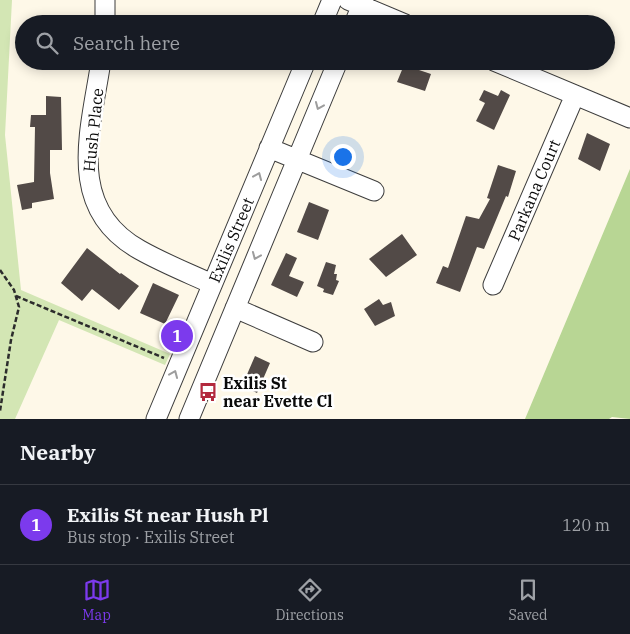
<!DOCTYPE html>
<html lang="en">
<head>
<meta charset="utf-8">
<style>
	body { margin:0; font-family:"IBM Plex Serif",serif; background:#242831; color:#f1f3f6 }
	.you { position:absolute; left:342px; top:156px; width:18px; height:18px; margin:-12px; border:4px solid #fff; border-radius:50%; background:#1a73e8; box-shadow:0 0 0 8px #1a73e833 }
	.badge { display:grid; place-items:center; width:32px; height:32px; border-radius:50%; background:#7c3aed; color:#fff; font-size:16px; font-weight:700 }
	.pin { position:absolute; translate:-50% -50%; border:2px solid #fff; box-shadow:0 1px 5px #0006 }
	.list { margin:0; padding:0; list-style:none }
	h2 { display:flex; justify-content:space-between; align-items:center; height:65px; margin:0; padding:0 20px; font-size:21px }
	h2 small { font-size:16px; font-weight:400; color:#9ea1a6 }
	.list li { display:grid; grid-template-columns:32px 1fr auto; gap:15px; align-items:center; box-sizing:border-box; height:80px; padding:0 20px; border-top:1px solid #363941 }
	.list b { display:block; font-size:19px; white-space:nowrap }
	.list p { margin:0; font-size:16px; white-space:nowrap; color:#9ea1a6 }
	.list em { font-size:16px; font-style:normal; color:#9ea1a6 }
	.icon { flex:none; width:28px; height:28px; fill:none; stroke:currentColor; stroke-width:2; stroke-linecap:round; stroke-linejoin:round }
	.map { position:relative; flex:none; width:630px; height:419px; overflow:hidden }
	.search { position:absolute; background:#171b24; box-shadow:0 2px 12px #0003; left:15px; right:15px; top:15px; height:55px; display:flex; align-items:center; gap:12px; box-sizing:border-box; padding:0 18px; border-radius:28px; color:#9ea1a6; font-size:19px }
	.sheet { height:145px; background:#171b24 }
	nav { display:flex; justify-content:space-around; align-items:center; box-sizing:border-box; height:70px; border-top:1px solid #363941; background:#171b24; font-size:14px; color:#9ea1a6 }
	nav a { display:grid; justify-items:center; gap:2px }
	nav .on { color:#7c3aed }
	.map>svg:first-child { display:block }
	.green { fill:#d3e6b4 }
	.forest { fill:#b8d694 }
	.building { fill:#524a47 }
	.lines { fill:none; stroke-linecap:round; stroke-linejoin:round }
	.minor-casing { stroke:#3d3d3d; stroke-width:21 }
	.path { stroke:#2c2c2c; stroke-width:2.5; stroke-dasharray:5 2.5; stroke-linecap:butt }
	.minor { stroke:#fff; stroke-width:19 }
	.oneway { stroke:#9d9d9d }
	.labels { text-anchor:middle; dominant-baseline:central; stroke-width:5; stroke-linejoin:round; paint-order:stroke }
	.street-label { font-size:16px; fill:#0a0a0a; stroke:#fff }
	.poi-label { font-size:16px; font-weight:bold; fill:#0a0a0a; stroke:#fff; text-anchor:start }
</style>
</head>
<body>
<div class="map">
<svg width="630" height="419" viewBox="0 0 630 419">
	<rect width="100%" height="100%" fill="#fef8e8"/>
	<path class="green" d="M0 0H12L5 135 21 290 170 354 165 365 59 320 15 419H0Z"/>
	<path class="forest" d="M630 169V419L612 417 609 419H525Z"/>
	<path class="building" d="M404 65 431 74 425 91 397 82Z
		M484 90 498 96 501 90 510 95 494 130 476 121 485 103 479 100Z
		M46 96 61 97 62 150H50V173L54 199 32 203V208L22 210 17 185 34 182 35 127H30L31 115H46Z
		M587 133 610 144 600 171 578 159Z
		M498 165 516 171 508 197 506 196 484 249 477 247 460 292 436 283 443 266 448 268 466 216 479 219 490 199 487 198Z
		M309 202 329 210 318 240 297 232Z
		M402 234 417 255 386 277 369 259Z
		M87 248 120 274 121 273 139 286 119 310 92 289 82 301 61 283Z
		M286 253 297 258 289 276 304 282 297 297 271 285Z
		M326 262 336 265 334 274H337L336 280 339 281 333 295 323 292 324 289 317 286Z
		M153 283 179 295 165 324 140 313Z
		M379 299 383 305 391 302 395 316 375 326 364 309Z
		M255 356 270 363 257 393 242 386Z"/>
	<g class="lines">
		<g class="minor-casing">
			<path id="minor" d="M348 0 405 24
				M105 24V0
				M322 24 332 0
				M354 24 364 0
				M101 61C91 129 64 208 140 250 163 263 188 273 212 284
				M494 61 630 118
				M269 148 374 191
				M493 285 575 95
				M235 308 313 342
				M156 419 306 61
				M189 419 338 61"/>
		</g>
		<path class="path" d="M0 270 14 290 19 307 11 340 0 411
			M16 296 164 358"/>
		<use href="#minor" class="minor"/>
	</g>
	<defs><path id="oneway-chevron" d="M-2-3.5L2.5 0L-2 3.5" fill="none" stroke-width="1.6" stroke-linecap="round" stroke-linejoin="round" transform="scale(1.25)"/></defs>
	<g class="oneway">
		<use href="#oneway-chevron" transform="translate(319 106) rotate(113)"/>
		<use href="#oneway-chevron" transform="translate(258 176) rotate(-67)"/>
		<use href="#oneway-chevron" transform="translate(256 256) rotate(113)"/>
		<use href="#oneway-chevron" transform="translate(174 374) rotate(-67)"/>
	</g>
	<defs>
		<g id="bus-bare" transform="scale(1.5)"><path d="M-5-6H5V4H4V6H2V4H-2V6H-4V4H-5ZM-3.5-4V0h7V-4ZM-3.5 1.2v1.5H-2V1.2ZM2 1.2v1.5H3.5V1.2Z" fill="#b3293d" stroke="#fff" stroke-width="2.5" paint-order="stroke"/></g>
	</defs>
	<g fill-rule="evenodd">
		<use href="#bus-bare" x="208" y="392"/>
	</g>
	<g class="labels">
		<g class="street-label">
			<text transform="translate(93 130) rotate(-84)">Hush Place</text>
			<text transform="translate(534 190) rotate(-67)">Parkana Court</text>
			<text transform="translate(231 240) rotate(-67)">Exilis Street</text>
		</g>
		<g class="poi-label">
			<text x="223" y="383">Exilis St<tspan x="223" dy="18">near Evette Cl</tspan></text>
		</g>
	</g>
</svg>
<div class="you"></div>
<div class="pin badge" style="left:177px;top:336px">1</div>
<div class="search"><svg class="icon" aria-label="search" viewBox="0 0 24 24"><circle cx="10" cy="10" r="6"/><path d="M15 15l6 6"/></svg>Search here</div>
</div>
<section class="sheet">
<h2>Nearby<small></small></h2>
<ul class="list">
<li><span class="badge">1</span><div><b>Exilis St near Hush Pl</b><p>Bus stop · Exilis Street</p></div><em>120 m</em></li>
</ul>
</section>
<nav>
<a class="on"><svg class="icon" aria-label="map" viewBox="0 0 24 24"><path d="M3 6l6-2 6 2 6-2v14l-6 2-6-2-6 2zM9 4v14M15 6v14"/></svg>Map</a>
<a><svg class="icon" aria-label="directions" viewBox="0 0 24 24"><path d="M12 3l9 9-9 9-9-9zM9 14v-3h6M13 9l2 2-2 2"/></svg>Directions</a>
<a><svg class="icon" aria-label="saved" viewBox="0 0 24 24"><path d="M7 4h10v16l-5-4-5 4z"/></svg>Saved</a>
</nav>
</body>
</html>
